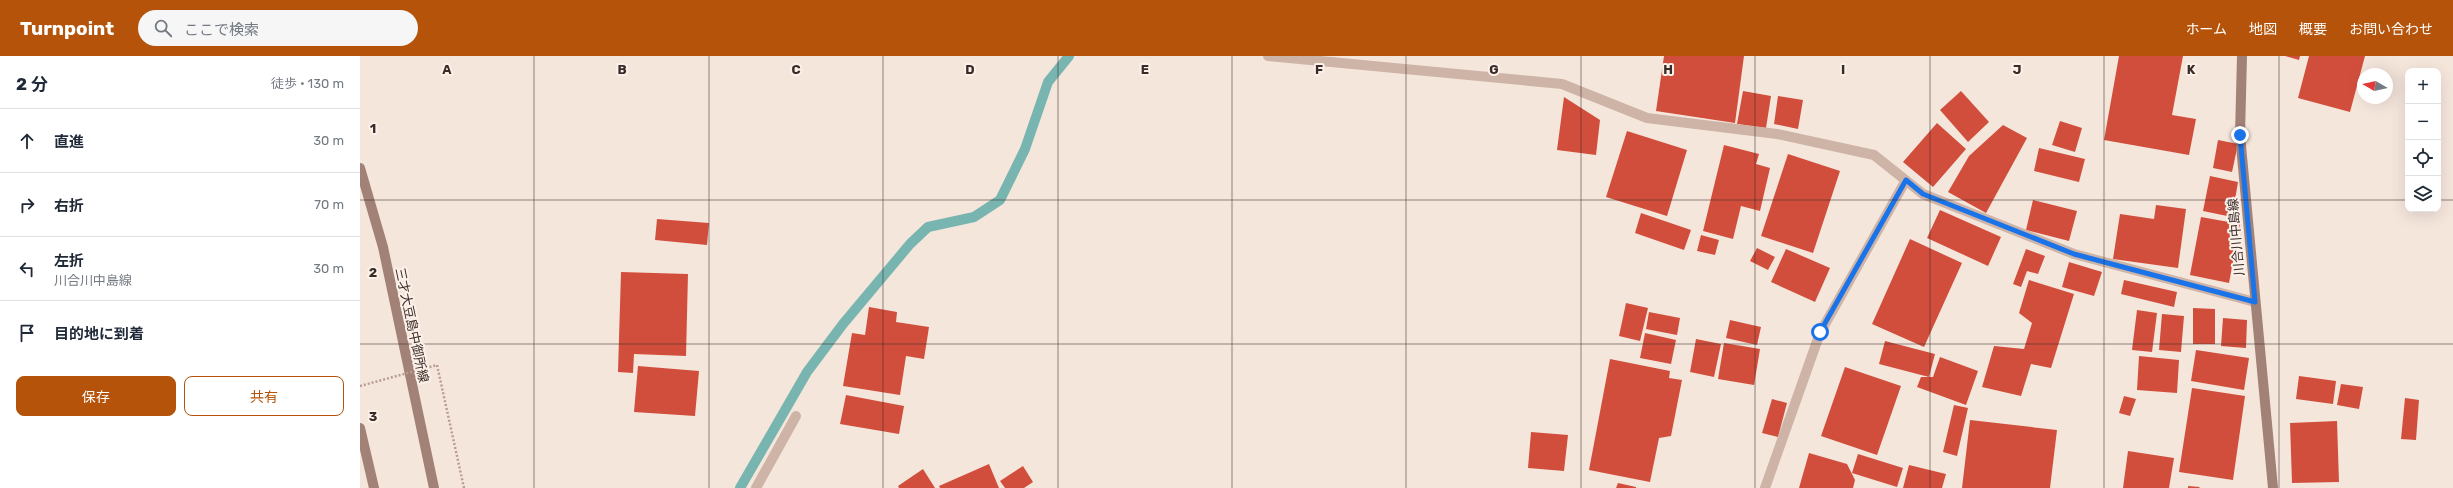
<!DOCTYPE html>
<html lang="ja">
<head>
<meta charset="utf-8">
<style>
	body { margin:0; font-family:Rubik,"Noto Sans JP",sans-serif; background:#f6f6f7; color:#1f2937 }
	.controls { position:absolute; right:12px; top:12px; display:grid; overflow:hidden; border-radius:8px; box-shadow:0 4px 16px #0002 }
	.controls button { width:36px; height:36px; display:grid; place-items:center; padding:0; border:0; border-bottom:1px solid #e0e1e3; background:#fff; color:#1f2937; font:20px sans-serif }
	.compass { position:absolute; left:1997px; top:12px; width:36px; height:36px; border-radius:50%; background:#fff; box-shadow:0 4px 16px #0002; rotate:279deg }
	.stop { position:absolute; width:12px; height:12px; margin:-9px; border:3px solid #1a73e8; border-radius:50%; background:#fff }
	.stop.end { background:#1a73e8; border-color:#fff; box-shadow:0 1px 4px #0008 }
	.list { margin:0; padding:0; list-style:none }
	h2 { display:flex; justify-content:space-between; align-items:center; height:52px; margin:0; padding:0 16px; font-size:17px }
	h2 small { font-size:13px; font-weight:400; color:#747a83 }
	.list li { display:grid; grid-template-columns:26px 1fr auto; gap:12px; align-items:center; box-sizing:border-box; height:64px; padding:0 16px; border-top:1px solid #e0e1e3 }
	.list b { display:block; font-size:15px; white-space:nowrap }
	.list p { margin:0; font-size:13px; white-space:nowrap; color:#747a83 }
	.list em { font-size:13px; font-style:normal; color:#747a83 }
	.actions { display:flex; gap:8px; padding:12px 16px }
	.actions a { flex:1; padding:9px 0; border:1px solid #b45309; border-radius:8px; text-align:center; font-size:14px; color:#b45309 }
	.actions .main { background:#b45309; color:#fff }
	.icon { flex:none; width:22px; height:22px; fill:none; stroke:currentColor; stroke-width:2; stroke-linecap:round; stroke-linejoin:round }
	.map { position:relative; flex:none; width:2093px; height:432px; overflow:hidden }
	header { display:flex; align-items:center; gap:24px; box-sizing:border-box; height:56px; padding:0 20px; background:#b45309; color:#fff }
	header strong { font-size:19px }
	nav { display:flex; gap:22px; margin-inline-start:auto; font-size:14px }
	.search { width:280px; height:36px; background:#f6f6f7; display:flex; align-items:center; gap:10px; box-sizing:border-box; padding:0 14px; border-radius:22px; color:#747a83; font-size:15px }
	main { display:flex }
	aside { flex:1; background:#fff }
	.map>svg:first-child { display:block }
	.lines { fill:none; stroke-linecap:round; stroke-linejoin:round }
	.stream { stroke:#78b5b0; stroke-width:10 }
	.building { fill:#d24e3c }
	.path { stroke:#ba9d90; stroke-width:2.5; stroke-dasharray:2 2; stroke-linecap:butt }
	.minor { stroke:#ceb4a6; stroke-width:10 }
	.secondary { stroke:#a28277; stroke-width:10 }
	.path-bridge { stroke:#ba9d90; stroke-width:2.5; stroke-dasharray:2 2; stroke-linecap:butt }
	.route { stroke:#1a73e8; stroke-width:5 }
	.grid { fill:none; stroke:#3a2b28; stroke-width:1; stroke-opacity:0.55 }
	.labels { text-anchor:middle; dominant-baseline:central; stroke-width:4; stroke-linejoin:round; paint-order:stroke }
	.street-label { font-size:13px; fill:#3a2b28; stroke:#fcf1e9 }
	.grid-label { font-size:13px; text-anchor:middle; font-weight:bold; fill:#3a2b28; stroke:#fcf1e9; stroke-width:4; stroke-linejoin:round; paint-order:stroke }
</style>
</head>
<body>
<header>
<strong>Turnpoint</strong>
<div class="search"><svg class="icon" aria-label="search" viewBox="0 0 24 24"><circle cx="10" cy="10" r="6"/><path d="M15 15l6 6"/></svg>ここで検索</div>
<nav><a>ホーム</a><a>地図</a><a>概要</a><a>お問い合わせ</a></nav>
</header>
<main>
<aside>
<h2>2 分<small>徒歩 · 130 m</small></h2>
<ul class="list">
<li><svg class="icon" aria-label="ahead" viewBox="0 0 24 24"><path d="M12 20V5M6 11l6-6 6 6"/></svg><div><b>直進</b></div><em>30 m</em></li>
<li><svg class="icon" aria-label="right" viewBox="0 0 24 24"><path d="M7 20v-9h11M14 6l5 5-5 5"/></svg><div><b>右折</b></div><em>70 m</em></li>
<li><svg class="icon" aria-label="left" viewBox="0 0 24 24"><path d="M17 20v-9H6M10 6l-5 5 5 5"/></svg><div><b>左折</b><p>川合川中島線</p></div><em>30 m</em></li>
<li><svg class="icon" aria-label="arrive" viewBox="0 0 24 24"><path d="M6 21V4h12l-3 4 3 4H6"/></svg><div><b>目的地に到着</b></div></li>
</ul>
<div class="actions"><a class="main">保存</a><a>共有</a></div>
</aside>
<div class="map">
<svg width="2093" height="432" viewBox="0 0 2093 432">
	<rect width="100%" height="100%" fill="#f5e6dc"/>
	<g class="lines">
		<path class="stream" d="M380 432 447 316 483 268 550 188 568 171 614 161 640 144 665 93 688 26 709 0"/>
	</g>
	<path class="building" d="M1304 0H1384L1375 67 1296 55Z
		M1759 0H1823L1812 59 1836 63 1829 99 1744 84Z
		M1925 0H1940L1939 4Z
		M1949 0H2005L1990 56 1938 42Z
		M1383 35 1411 40 1406 72 1377 68Z
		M1601 35 1629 66 1608 86 1580 54Z
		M1418 40 1443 44 1438 73 1414 68Z
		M1204 41 1240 64 1236 99 1197 94Z
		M1700 65 1722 72 1715 96 1692 89Z
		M1577 67 1606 93 1573 131 1543 106Z
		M1643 69 1667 82 1626 157 1588 136 1609 100Z
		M1267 75 1327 94 1307 160 1246 141Z
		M1858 84 1878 88 1872 116 1853 112Z
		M1364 89 1399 98 1396 108 1410 112 1400 155 1381 150 1373 183 1343 175Z
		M1679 92 1725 103 1719 126 1674 115Z
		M1428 98 1480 115 1453 197 1401 180Z
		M1850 120 1878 126 1872 161 1843 155Z
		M1673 144 1717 155 1709 185 1666 174Z
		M1796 149 1826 153 1818 212 1753 203 1760 158 1794 163Z
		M1580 154 1641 181 1628 210 1567 182Z
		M1281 157 1331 174 1324 194 1275 177Z
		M1841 161 1880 168 1869 227 1830 219Z
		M297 163 349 167 347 189 295 184Z
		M1341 179 1359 184 1355 199 1337 195Z
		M1550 183 1602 207 1564 291 1512 268Z
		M1397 192 1415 201 1408 214 1390 205Z
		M1426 193 1470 212 1455 246 1411 226Z
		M1666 193 1685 200 1678 218 1667 215 1661 231 1653 228Z
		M1709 206 1742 216 1734 240 1702 231Z
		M261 216 328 218 326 300 274 298 273 317 258 316Z
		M1669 224 1714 238 1691 312 1671 308 1661 340 1622 331 1634 290 1664 293 1672 267 1659 257Z
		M1764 224 1817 236 1814 251 1761 238Z
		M1266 247 1288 252 1280 285 1259 280Z
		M509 251 537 256 536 266 569 271 564 303 546 300 540 339 483 330 492 277 505 279Z
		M1833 252 1855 253V288H1833Z
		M1777 254 1797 257 1792 296 1772 294Z
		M1289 256 1320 262 1317 279 1286 273Z
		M1802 258 1824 260 1821 296 1799 294Z
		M1863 262 1887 264 1886 292 1861 290Z
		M1370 264 1401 271 1397 289 1366 282Z
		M1285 277 1316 284 1311 308 1280 302Z
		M1336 283 1361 288 1354 321 1330 316Z
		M1525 285 1575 298 1569 321 1519 308Z
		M1364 287 1400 293 1394 329 1358 323Z
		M1836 294 1889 302 1884 334 1831 325Z
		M1779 300 1819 304 1817 337 1777 334Z
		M1580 301 1618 315 1606 349 1557 331 1561 321H1573Z
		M1250 303 1310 315 1309 322 1322 324 1311 380 1299 382 1290 426 1229 414Z
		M278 310 339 315 335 360 274 356Z
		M1485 311 1541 330 1517 399 1461 380Z
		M1939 320 1976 325 1973 348 1936 343Z
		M1981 328 2003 331 1999 353 1977 349Z
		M1832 332 1885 340 1873 424 1819 416Z
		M486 339 544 350 539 378 480 368Z
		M1764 340 1776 343 1770 360 1759 357Z
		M2045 342 2059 344 2056 384 2041 383Z
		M1412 343 1427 347 1418 381 1402 377Z
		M1594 349 1608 352 1597 400 1583 396Z
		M1610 364 1697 374 1690 432H1602Z
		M1977 365 1979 426 1932 427 1930 367Z
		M1171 376 1208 379 1204 415 1168 412Z
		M1768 395 1814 402 1809 432H1763Z
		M1449 397 1487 408 1495 424 1493 432H1439Z
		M1498 398 1543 412 1537 431 1492 417Z
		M629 408 639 432H580L579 430Z
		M1549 409 1586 418 1582 432H1543Z
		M663 410 673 426 664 432H645L640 425Z
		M563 413 575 432H539L538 430Z
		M1258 427 1276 431V432H1256Z
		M1828 430 1840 431 1839 432H1828Z"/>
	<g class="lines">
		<path class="path" d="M77 309 104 432"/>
		<path class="minor" d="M908 0 1202 28 1287 62 1417 78 1514 99 1563 138 1714 198 1895 246
			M396 432 436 360
			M1405 432 1460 277 1546 124"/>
		<path class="secondary" d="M1882 0 1880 79 1913 432
			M0 112 23 191 74 432
			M0 372 14 432"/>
		<path class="path-bridge" d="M0 330 77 309"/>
	</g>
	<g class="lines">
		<path class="route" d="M1460 276 1546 124 1563 138 1714 198 1895 246 1880 79"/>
	</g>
	<path class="grid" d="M174 0V432M349 0V432M523 0V432M698 0V432M872 0V432M1046 0V432M1221 0V432M1395 0V432M1570 0V432M1744 0V432M1919 0V432M0 144H2048M2078 144H2093M0 288H2093"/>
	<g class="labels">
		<g class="street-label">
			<text transform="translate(1876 181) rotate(-95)">川合川中島線</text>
			<text transform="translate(52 269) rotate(78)">三才大豆島中御所線</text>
		</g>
	</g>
	<g class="grid-label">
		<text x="87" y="18">A</text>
		<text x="262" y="18">B</text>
		<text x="436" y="18">C</text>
		<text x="610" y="18">D</text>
		<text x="785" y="18">E</text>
		<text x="959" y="18">F</text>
		<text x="1134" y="18">G</text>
		<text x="1308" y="18">H</text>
		<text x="1483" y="18">I</text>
		<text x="1657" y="18">J</text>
		<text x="1831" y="18">K</text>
		<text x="13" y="77">1</text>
		<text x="13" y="221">2</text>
		<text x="13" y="365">3</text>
	</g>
</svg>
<div class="controls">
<button>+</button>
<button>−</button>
<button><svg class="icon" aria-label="locate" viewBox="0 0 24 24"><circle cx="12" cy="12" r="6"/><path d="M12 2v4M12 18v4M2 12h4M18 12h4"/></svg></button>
<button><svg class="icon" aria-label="layers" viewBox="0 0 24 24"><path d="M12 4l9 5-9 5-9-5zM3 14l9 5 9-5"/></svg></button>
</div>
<svg class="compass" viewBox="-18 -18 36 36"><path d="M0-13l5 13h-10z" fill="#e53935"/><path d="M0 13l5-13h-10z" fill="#747a83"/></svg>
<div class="stop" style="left:1460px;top:276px"></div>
<div class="stop end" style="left:1880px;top:79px"></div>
</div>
</main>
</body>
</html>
